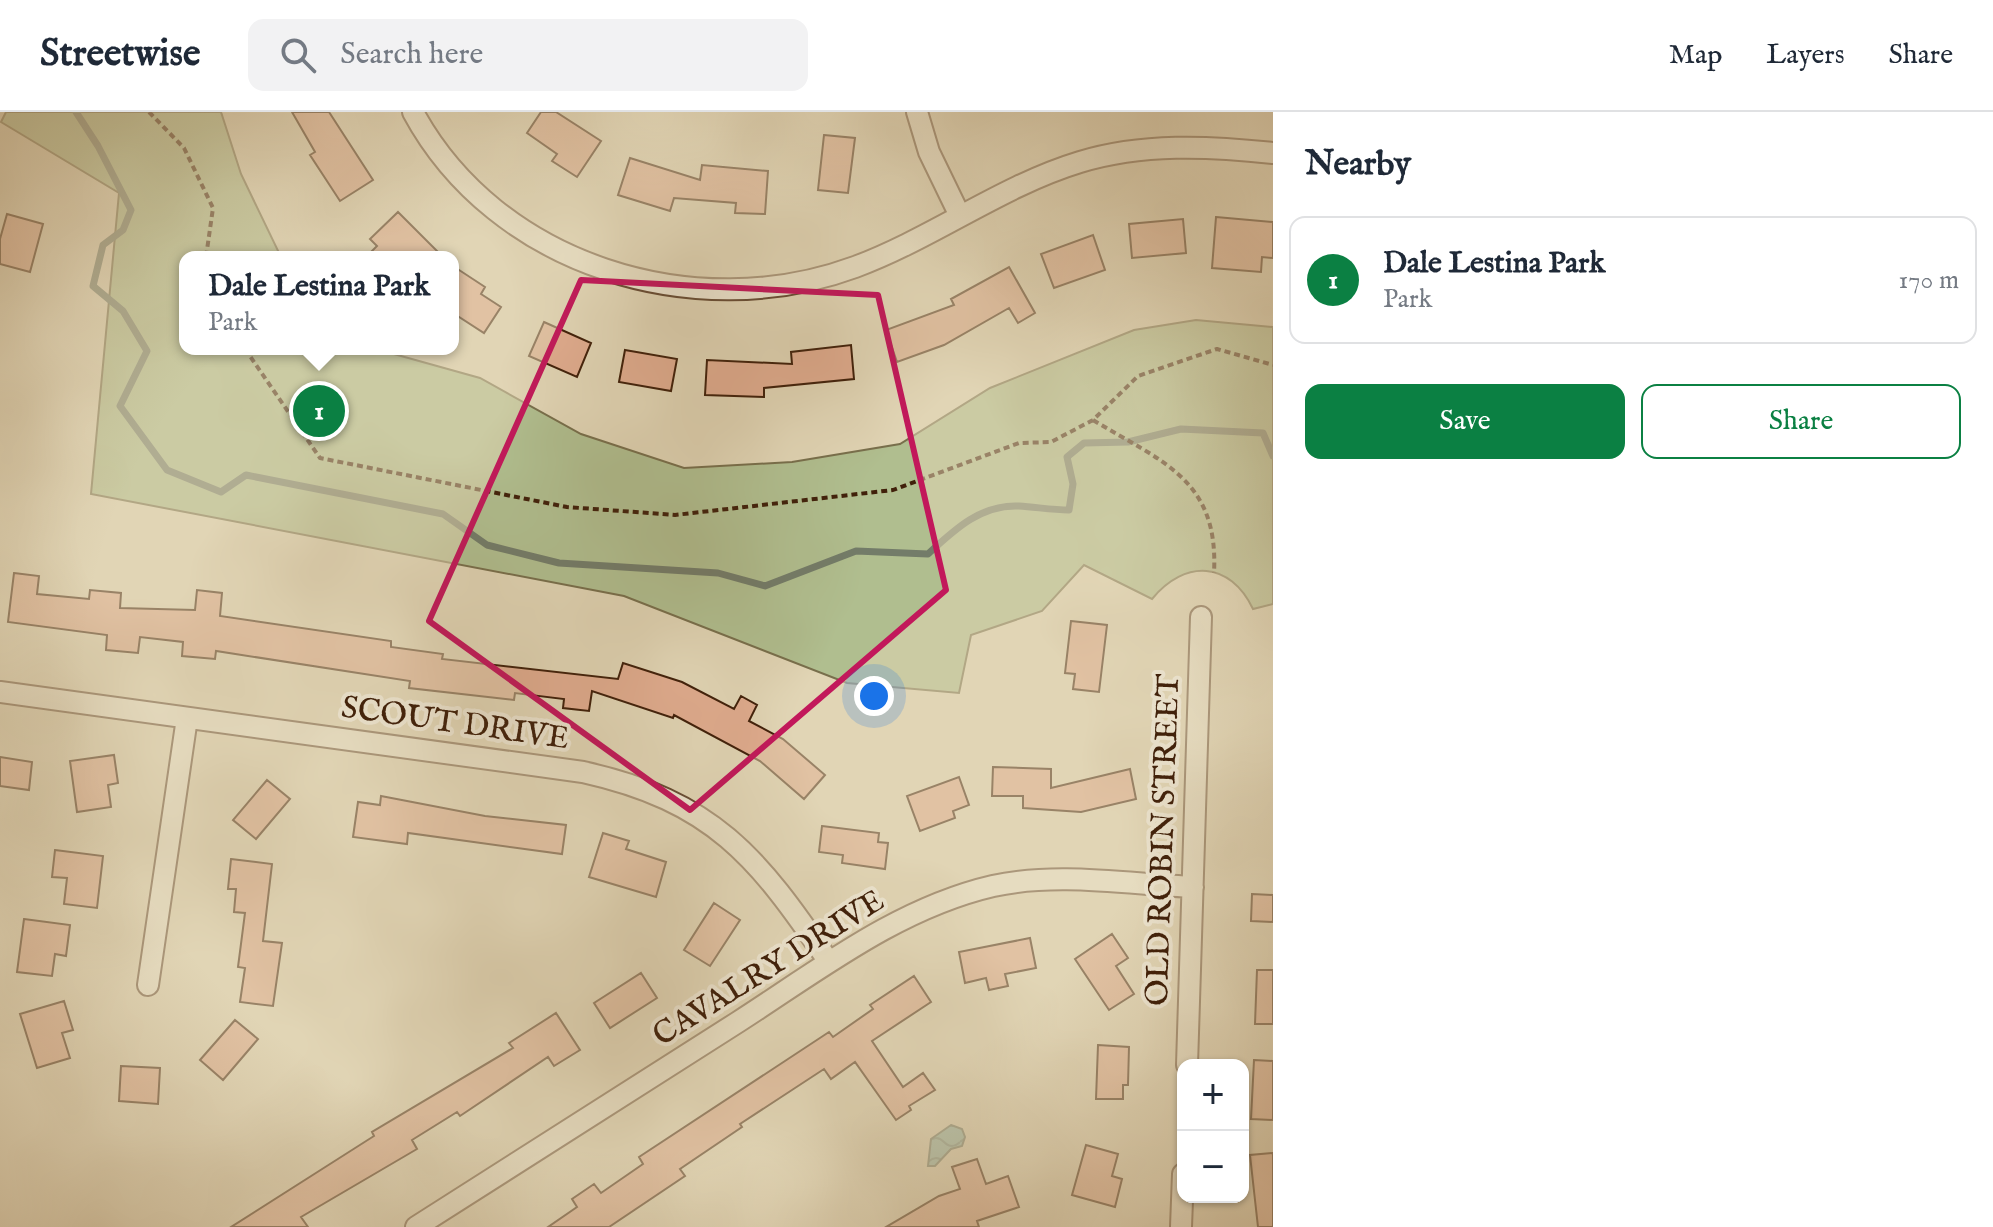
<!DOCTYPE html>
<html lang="en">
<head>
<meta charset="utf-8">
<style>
	body { margin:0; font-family:"IM FELL English",serif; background:#f2f2f3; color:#1f2937 }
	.controls { position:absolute; right:24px; bottom:24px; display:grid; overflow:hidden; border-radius:16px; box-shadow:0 2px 6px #0004 }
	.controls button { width:72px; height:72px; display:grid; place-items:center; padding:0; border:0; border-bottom:2px solid #e0e1e3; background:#fff; color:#1f2937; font:40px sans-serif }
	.you { position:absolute; left:874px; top:584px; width:28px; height:28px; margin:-20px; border:6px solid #fff; border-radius:50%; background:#1a73e8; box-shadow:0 0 0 12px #1a73e833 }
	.badge { display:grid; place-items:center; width:52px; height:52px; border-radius:50%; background:#0b8043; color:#fff; font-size:26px; font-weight:700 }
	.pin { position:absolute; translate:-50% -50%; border:4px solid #fff; box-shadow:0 2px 8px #0006 }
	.popup { position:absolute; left:179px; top:139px; width:280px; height:104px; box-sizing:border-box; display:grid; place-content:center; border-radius:16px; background:#fff; filter:drop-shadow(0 2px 6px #0005); font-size:26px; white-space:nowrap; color:#747a83 }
	.popup b { font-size:30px; color:#1f2937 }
	.popup::after { content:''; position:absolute; left:50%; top:100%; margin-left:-16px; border:16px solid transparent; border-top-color:#fff }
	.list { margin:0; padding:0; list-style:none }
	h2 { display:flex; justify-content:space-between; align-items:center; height:104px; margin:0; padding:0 32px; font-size:34px }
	h2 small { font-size:26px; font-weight:400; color:#747a83 }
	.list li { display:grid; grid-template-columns:52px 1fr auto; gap:24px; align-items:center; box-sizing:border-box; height:128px; margin:0 16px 16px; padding:0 16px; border:2px solid #e0e1e3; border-radius:16px }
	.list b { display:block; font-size:30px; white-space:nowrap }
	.list p { margin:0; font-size:26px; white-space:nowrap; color:#747a83 }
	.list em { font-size:26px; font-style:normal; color:#747a83 }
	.actions { display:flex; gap:16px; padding:24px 32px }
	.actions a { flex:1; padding:18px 0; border:2px solid #0b8043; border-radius:16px; text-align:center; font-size:28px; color:#0b8043 }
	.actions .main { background:#0b8043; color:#fff }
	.icon { flex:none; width:44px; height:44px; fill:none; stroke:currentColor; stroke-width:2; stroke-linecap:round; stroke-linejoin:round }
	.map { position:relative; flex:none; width:1273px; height:1115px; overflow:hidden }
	header { display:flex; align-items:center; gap:48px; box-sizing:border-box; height:112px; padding:0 40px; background:#fff; border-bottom:2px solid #e0e1e3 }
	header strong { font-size:38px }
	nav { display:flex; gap:44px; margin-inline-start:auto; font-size:28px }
	.search { width:560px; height:72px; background:#f2f2f3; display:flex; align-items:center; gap:20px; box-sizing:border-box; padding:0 28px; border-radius:16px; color:#747a83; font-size:30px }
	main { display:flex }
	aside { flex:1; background:#fff }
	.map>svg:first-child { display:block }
	.green { fill:#b0be8f; stroke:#786f4c; stroke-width:2 }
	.water { fill:url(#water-waves); stroke:#737c69; stroke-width:2 }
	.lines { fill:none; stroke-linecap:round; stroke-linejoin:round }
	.stream { stroke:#737c69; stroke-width:7 }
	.building { fill:#e0ac8f; stroke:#40200a; stroke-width:2 }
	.street-casing { stroke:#684d35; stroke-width:24 }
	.path { stroke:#40200a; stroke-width:4; stroke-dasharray:6 4; stroke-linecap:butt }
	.street { stroke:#ece4cf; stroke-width:20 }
	.marked { fill:none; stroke:#c2185b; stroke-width:6; stroke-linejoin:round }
	.labels { text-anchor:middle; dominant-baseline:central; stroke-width:8; stroke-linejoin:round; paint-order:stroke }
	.street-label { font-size:32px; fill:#40200a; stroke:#ece4cf }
</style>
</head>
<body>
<header>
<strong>Streetwise</strong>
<div class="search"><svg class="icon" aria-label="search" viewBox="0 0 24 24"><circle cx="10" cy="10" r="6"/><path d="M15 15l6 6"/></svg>Search here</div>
<nav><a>Map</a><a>Layers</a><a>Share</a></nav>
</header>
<main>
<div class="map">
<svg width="1273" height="1115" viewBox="0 0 1273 1115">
	<defs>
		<pattern id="water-waves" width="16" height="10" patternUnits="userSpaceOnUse" patternTransform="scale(2)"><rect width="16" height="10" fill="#95b9a8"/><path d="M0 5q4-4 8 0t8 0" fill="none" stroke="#7b9687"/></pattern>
	</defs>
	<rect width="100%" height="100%" fill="#e1d5b5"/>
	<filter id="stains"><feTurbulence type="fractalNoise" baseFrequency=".0025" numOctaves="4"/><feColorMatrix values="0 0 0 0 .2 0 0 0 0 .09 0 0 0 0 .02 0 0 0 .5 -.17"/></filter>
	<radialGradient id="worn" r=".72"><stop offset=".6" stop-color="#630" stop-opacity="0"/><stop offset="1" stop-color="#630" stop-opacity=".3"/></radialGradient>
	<path class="green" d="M6 0H221L241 62 281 145H185V237H376L480 266 581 322 684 356 792 350 900 332 990 276 1134 218 1196 208 1273 215V492L1253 497C1230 449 1185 447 1152 487L1084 453 1042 499 971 523 959 581 847 571 624 484 91 382 119 81 1 10Z"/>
	<path class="water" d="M951 1013 962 1017 965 1025 962 1034 951 1037 935 1054H928L931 1027Z"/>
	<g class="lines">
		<path class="stream" d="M76 0 98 34 131 98 123 118 103 133 93 174 123 199 147 239 120 294 167 358 221 380 246 363 443 402 487 433 559 451 718 461 765 474 856 439 928 442C954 418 981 392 1019 394 1036 395 1052 398 1069 398L1073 372 1067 345 1084 331 1128 330 1181 317 1263 321 1273 344"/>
	</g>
	<path class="building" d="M292 0H329L373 68 340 89 310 43 315 40Z
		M541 0H556L601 29 577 65 552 49 557 42 527 21Z
		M824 23 855 26 848 81 818 78Z
		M630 46 700 68 702 53 768 59 765 102 735 101 736 91 674 86 670 99 618 83Z
		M398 100 443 145H366L377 134 370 127Z
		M7 102 43 112 30 160 0 152V127Z
		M1216 105 1273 110V146L1262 145 1261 160 1212 156Z
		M1183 107 1186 141 1132 146 1129 112Z
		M1093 123 1105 158 1054 176 1041 142Z
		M453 154 485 175 481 182 501 195 484 221 453 201Z
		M1009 155 1035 201 1018 211 1009 196 944 233 897 250 886 218 954 193 951 187Z
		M544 210 591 231 577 265 529 244Z
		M851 233 854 267 764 276V285L705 283 707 248 792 252 791 240Z
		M625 238 677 247 671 279 619 270Z
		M14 461 39 464 37 482 89 487 90 478 121 481 120 496 195 498 197 478 222 481 220 504 391 529V535L443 542 442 547 618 567 623 551 682 570 734 597 741 584 757 593 749 609 783 627 825 663 804 687 760 649 674 603 673 606 592 579 589 599 563 596 564 587 515 581 514 588 409 576 410 569 216 539 215 547 182 544 183 530 140 525 138 541 106 538 107 523 8 510Z
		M1071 509 1107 513 1099 580 1073 577 1075 562 1065 561Z
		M114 643 118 671 108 673 111 695 77 700 70 649Z
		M0 645 32 650 29 678 0 674Z
		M993 655 1051 657V676L1130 657 1136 687 1081 700 1023 696V684H992Z
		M959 665 969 693 953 699 955 706 920 719 907 684Z
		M267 668 290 687 256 727 233 708Z
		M381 684 485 704 566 713 562 742 408 721 407 732 353 725 358 690 380 693Z
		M822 714 879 721 878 730 888 731 885 757 842 751 843 743 819 740Z
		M603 721 629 729 626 737 666 750 656 785 589 765Z
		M55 738 103 744 97 796 64 792 67 766 52 765Z
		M231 747 272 752 263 829 282 831 273 894 240 890 245 856 238 855 245 801 234 800 236 777H228Z
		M1252 782 1273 783V810L1251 809Z
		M714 791 740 808 710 854 684 838Z
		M24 807 70 813 66 844 55 842 52 864 17 860Z
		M1112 822 1128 846 1116 854 1134 882 1109 898 1075 847Z
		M1030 826 1036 856 1005 862 1008 874 989 878 986 866 965 871 959 840Z
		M1257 858H1273V912H1255Z
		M641 861 657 886 610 916 594 891Z
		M914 864 931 890 872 929 903 975 923 961 935 978 909 994 911 998 896 1008 855 950 831 967 824 957 740 1012 742 1015 680 1057 685 1064 609 1115H548L577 1095 572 1087 594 1072 601 1081 643 1052 639 1045 829 920 833 925 873 897 870 893Z
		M64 889 73 918 62 921 70 946 37 956 20 902Z
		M556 901 580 938 554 954 548 945 460 1004 457 1000 412 1028 417 1037 301 1105 308 1115H231L374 1024 372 1020 513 936 509 931Z
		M235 908 258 927 223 968 200 948Z
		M1098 933 1129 935 1128 973H1123V987H1096Z
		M1254 948 1273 949V1008L1251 1007Z
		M121 954 160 956 158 992 119 989Z
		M1086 1033 1118 1042 1112 1064 1122 1067 1115 1095 1072 1083Z
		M1273 1041V1115H1258L1250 1043Z
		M977 1047 986 1072 1008 1064 1019 1095 977 1109 979 1115H886L939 1084 960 1077 952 1055Z"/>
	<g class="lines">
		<g class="street-casing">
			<path id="street" d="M413 0C496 154 695 214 855 155 933 126 1001 74 1080 50 1142 31 1209 34 1273 41
				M917 0 929 40 960 104
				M0 580 583 660C713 689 757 744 829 850
				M148 873 187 606
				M1187 953 1201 505
				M416 1115C523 1047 630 978 738 910 819 858 898 796 993 774 1057 760 1127 772 1193 775
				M1181 1115 1183 1062"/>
		</g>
		<path class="path" d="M149 0 184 36 213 96 206 145
			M245 237 320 346 567 395 675 403 893 378 1019 331 1051 330 1093 308 1138 264 1217 237 1273 253
			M1093 308C1162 350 1219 367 1214 461"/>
		<use href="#street" class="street"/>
	</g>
	<path d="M0 0H1273V1115H0ZM581 168 878 183 946 478 690 698 429 509Z" fill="#e1d5b5" fill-opacity=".55" fill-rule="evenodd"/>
	<path class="marked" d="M581 168 878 183 946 478 690 698 429 509Z"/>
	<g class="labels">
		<g class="street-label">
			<text transform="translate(455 612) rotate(8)">SCOUT DRIVE</text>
			<text transform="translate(1164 728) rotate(-88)">OLD ROBIN STREET</text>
			<text transform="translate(769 857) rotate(-32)">CAVALRY DRIVE</text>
		</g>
	</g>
	<rect width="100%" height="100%" filter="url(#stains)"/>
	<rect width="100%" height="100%" fill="url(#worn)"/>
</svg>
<div class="controls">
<button>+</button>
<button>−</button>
</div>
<div class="you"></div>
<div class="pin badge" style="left:319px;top:299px">1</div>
<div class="popup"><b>Dale Lestina Park</b>Park</div>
</div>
<aside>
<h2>Nearby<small></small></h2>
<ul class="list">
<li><span class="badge">1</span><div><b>Dale Lestina Park</b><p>Park</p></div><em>170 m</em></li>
</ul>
<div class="actions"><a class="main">Save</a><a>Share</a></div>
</aside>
</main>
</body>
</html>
